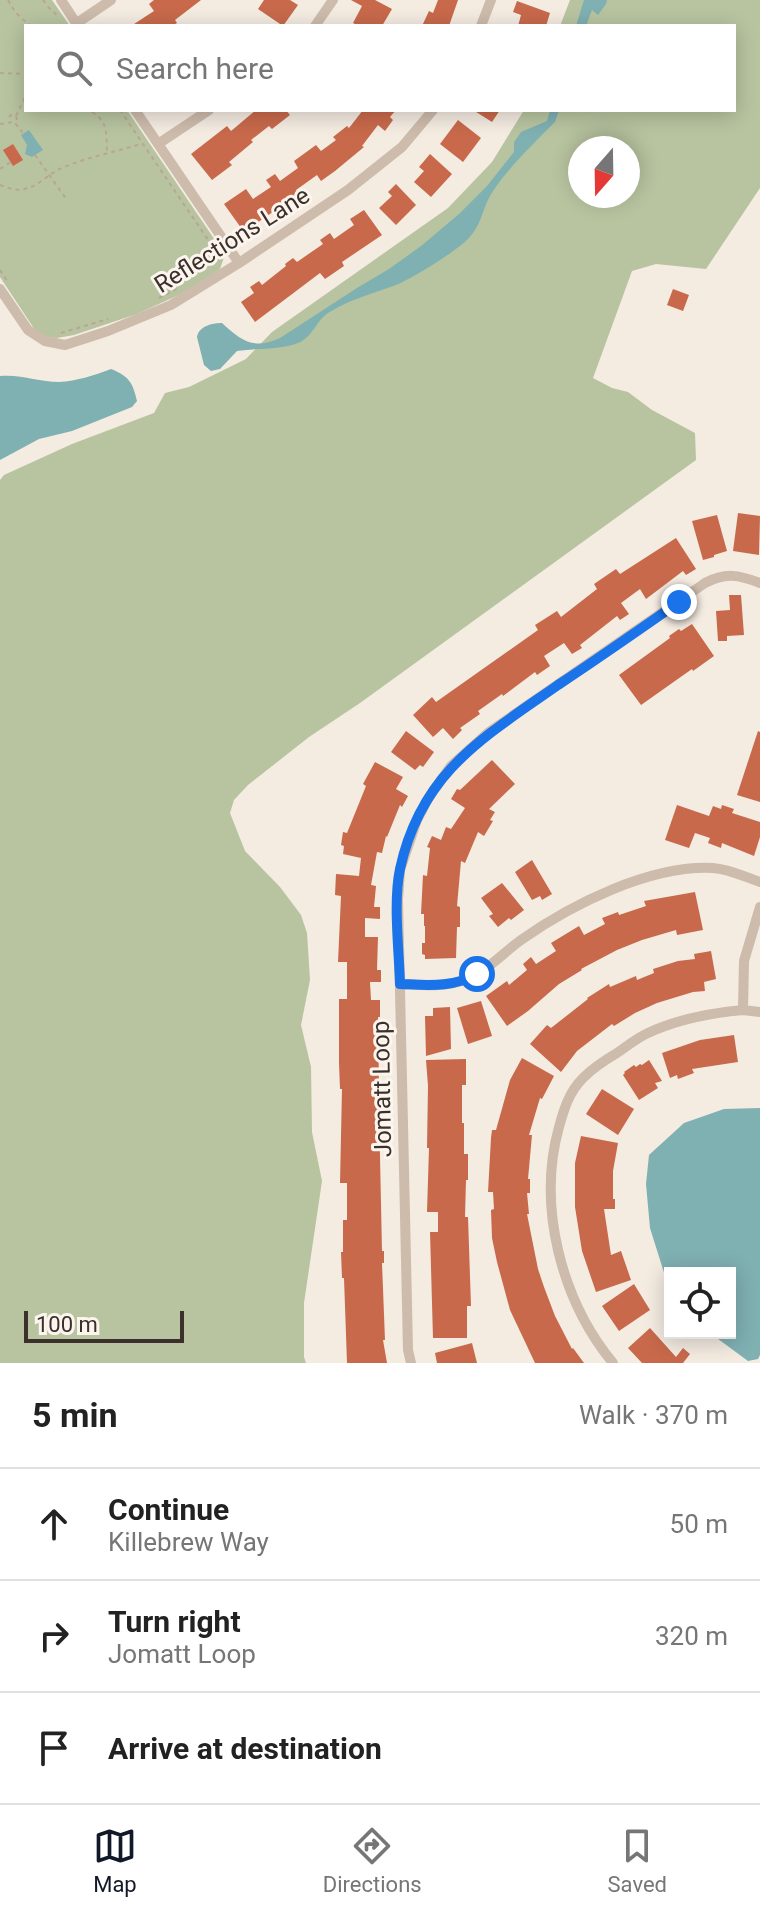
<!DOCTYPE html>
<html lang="en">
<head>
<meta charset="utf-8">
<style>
	body { margin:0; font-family:Roboto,sans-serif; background:#f6f6f6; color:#222 }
	.controls { position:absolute; right:24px; bottom:24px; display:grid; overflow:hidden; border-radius:0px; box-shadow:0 4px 20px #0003 }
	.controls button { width:72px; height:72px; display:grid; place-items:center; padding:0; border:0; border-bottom:2px solid #e0e0e0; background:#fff; color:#222; font:40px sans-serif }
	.compass { position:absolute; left:568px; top:136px; width:72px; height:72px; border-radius:50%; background:#fff; box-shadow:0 4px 20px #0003; rotate:200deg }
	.scale { position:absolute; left:24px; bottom:20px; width:160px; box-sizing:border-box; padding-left:8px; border:4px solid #3b302b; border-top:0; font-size:22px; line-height:28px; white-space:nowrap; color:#3b302b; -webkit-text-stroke:6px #fbf5ee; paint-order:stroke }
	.stop { position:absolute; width:24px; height:24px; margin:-18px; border:6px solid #1a73e8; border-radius:50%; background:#fff }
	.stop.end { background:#1a73e8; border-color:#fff; box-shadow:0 2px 8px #0008 }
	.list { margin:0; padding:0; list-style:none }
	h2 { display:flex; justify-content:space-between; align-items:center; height:104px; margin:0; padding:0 32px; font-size:34px }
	h2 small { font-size:26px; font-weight:400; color:#767676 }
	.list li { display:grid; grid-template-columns:52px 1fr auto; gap:24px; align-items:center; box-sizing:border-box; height:112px; padding:0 32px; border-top:2px solid #e0e0e0 }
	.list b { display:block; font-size:30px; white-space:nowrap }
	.list p { margin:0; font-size:26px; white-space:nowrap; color:#767676 }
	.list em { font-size:26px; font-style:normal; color:#767676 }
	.icon { flex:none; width:44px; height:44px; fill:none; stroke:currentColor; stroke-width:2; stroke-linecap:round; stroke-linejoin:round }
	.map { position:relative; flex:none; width:760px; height:1363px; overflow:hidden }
	.search { position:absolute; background:#fff; box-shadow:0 4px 20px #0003; left:24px; right:24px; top:24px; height:88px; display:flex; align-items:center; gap:20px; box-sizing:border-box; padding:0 28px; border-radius:0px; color:#767676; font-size:30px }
	.sheet { height:440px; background:#fff }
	nav { display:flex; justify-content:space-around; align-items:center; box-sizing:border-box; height:112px; border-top:2px solid #e0e0e0; background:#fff; font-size:22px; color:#767676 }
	nav a { display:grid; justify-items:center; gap:4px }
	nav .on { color:#111827 }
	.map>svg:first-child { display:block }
	.green { fill:#b8c4a0; fill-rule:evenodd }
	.water { fill:#7fb0b2 }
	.building { fill:#c8694b }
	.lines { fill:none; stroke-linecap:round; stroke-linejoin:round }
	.path { stroke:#b9a596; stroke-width:2; stroke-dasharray:4 4; stroke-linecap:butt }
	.minor { stroke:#cdbbac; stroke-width:10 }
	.route { stroke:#1a73e8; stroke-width:10 }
	.labels { text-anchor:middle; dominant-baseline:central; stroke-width:6; stroke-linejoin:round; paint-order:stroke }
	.street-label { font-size:24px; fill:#3b302b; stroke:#fbf5ee }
</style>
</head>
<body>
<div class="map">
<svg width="760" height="1363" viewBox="0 0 760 1363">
	<rect width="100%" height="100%" fill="#f4ebe1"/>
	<path class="green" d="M0 0H52L70 26H26V110H127L219 246 224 257 220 269 183 293 137 314 74 335 57 338 47 337 35 330 0 277Z
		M570 0H760V188L706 269 656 264 632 271 593 378 612 388 628 392 652 410 695 433 696 460 360 703 309 737 248 785 234 800 230 813 245 851 280 887 301 915 307 933 310 980 301 1025 311 1067 312 1132 322 1181 304 1303V1357L306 1363H0V480L4 475 72 444 154 413 165 393 189 387 246 359 272 332 448 208 492 162 524 110H734V26H560ZM580 148H628V196H580Z"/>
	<path class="water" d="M584 0H607L606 4 598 15 592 10 586 26H576Z
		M550 110H559L555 122C536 141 503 173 490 196 481 213 482 224 468 239 455 252 413 278 396 285 374 293 348 300 328 313 316 321 312 338 298 343 280 350 257 348 237 351L220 369 211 371 204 365 197 337C199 326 212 323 222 323 242 341 253 350 280 338L357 288 389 269 421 246 459 214 487 186 514 152V142L521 132 547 121Z
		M29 130 43 150 32 157 25 154 27 145 21 135Z
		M111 369C129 376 133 383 137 401L132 407 72 431 39 439 0 460V376C21 374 39 382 59 382 77 381 95 375 111 369Z
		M760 1108V1355L758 1359 748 1361 710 1333H730V1273H670V1286L666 1279 650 1228 646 1184 649 1155 684 1123 724 1109Z"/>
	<path class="building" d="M154 0H201L175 20 177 23 172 26H131L154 11 149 4Z
		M264 0H290L298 5 283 26 258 9Z
		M351 0H375L392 9 382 26H359L353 23 362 6Z
		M438 0H458L449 26H422L429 11 433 13Z
		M517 1 550 13 546 26H518L521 15 513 12Z
		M256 110H286L290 115 272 129 269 126 251 140 253 142 229 162 232 165 212 180 191 154 227 126 231 131Z
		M363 110H396L390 117 393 120 385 131 378 125 362 146 364 147 335 171 321 181 317 175 296 190 299 194 244 232 224 204 246 189 253 199 271 187 266 180 275 174 280 181 298 168 294 161 316 145 321 151 336 140 333 137 347 126 349 128Z
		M473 110H500L492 122Z
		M458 120 481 138 463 162 440 144Z
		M13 144 23 160 13 166 3 150Z
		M430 154 452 174 431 197 414 182 424 171 419 167Z
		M396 184 416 205 396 225 379 208 392 196 388 192Z
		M364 210 382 235 342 262 344 266 325 279 320 273 255 322 241 302 254 293 250 287 259 281 262 285 286 266 285 264 293 258 297 262 323 244 320 240 330 233 334 239 354 225 350 219Z
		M673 289 689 295 683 311 667 305Z
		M738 513 760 516 759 555 733 551Z
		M717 515 727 551 714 555V557L703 560 692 521Z
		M676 538 696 569 686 575 683 571 646 599 640 589 621 603 629 614 620 620 617 616 580 645 582 648 572 654 564 643 544 656 550 666 537 675 535 672 503 696 502 694 478 711 480 714 460 728 462 730 453 739 443 728 433 737 413 715 432 697 436 702 538 630 535 625 557 611 561 617 597 589 594 584 616 569 620 574Z
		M729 595H741L744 635 727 636V641H718L716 611 730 610Z
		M692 624 714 656 693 671 692 669 641 705 619 675 670 638 669 636 679 629 681 631Z
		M406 731 434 752 423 767 420 765 415 770 391 752Z
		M758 731 760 732V802L737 795Z
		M492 760 515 784 489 809 495 812 490 820 493 821 484 836 478 832 465 863 461 861 457 906 460 907V927H457L456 958 425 959V955L422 954V943H425V926H424V914H421L423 875 427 876 430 848 427 847 432 836 441 840 446 827 451 829 465 808 451 799 457 789 460 790Z
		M375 762 403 777 396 789 408 796 402 807 400 805 387 837 386 836 382 853 377 852 371 885 376 886 374 907H380V919L365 918V937H378L377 970H381V982H370L371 1000H380V1017H378L380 1157 382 1251H384V1263H382L385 1340H383L387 1363H347L344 1278H342L341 1252H343V1220H347V1183H340L342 1089H340L339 1063V999H347V962H338L341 896 335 895 336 874 359 876 361 858 343 854 344 846 341 845 343 832 347 833 366 786 363 784Z
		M677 805 709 816 713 806 721 809 722 805 734 809 732 813 760 822V837L754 856 722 843 721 848 708 843 710 838 695 833 689 848 665 840Z
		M532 860 552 894 542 900 540 896 532 900 515 872Z
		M502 883 524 910 511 920 509 918 498 927 489 916 493 914 481 898Z
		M695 892 703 930 677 935 676 930 642 940 617 950 581 969 582 970 559 984 528 1011 507 1026 486 996 507 981 509 985 527 970 523 964 531 957 536 964 556 951 551 943 579 926 584 935 605 924 602 918 618 912 619 915 646 906 644 901Z
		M711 951 716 979 704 982 705 991 693 992 657 1003 635 1013 614 1026 612 1024 577 1051 561 1072 530 1044 547 1025 551 1028 588 999 587 998 609 984 610 987 636 976 637 980 654 973 653 969 678 961 695 959 694 954Z
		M481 1001 492 1036 468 1044 457 1008Z
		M450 1007 451 1049 426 1056 425 1016H433V1008Z
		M734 1035 738 1062 692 1069 694 1073 678 1079 677 1075 670 1078 662 1053 700 1040Z
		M522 1058 554 1076 542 1099 540 1098 529 1135H532L528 1179H530V1193H527L529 1214H527L538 1269 544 1287 555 1316 572 1349 573 1348 584 1363H535L510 1310 497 1262 492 1238 491 1210 494 1209 493 1192H488L491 1138 492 1130H496L510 1080Z
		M466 1059V1085H462V1123H464V1154H468V1180H466L465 1217H468L471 1306H467V1338H433L430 1232H438V1212H427L429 1148H427L428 1086 426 1060Z
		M649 1060 662 1081 655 1083 658 1088 639 1100 623 1075 625 1073 624 1072 634 1065 636 1067 640 1064 642 1065Z
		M602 1089 634 1109 618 1135 586 1114Z
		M581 1136 618 1143 613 1171V1199H615V1209H604L611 1255 621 1251 631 1280 596 1292 582 1251 575 1207V1163Z
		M634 1284 650 1310 619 1331 602 1306Z
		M650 1328 676 1357 683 1348 690 1354 683 1363H642L628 1348Z
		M472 1343 477 1363H437L435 1353Z"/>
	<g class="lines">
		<path class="path" d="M8 0C14 11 20 19 32 26
			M43 0 49 8 57 15
			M0 73 26 74
			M120 110 217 253V264
			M92 112C109 122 106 135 107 153
			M16 116 24 99 26 91
			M9 117 11 115 16 116 17 120
			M0 124 14 122 23 133
			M35 155 67 200
			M0 169 11 162
			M0 185C8 188 16 191 24 189 38 187 49 173 62 168 87 157 115 152 141 144
			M0 270 8 282
			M159 298 178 288
			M61 333 108 319"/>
		<path class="minor" d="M61 0 78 26
			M77 23 111 0
			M315 26 333 0
			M481 26 491 0
			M135 110 239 263
			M158 144 209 110
			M0 289 28 330 45 341 65 345 108 331 171 305 239 263 348 190 402 147 433 110
			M760 907 744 961 743 1010 760 1012
			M400 984C422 985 446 988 467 979 487 971 503 953 521 940 572 904 650 865 713 868 729 869 745 877 760 882
			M411 1363 408 1350 398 900 400 870 417 820 429 797 451 766 489 732 705 583C726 572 739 575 760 583
			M613 1363C561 1300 537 1206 559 1127 564 1109 569 1092 583 1078 593 1068 605 1060 617 1053 627 1046 637 1038 648 1033 678 1019 710 1013 743 1010"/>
	</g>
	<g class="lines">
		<path class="route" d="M477 974C453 988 427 985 400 984 399 949 393 902 400 869 421 772 484 737 558 685 599 658 639 630 679 602"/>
	</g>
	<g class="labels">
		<g class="street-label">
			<text transform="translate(232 240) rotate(-32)">Reflections Lane</text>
			<text transform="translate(382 1089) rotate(-91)">Jomatt Loop</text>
		</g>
	</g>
</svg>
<div class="controls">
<button><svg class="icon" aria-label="locate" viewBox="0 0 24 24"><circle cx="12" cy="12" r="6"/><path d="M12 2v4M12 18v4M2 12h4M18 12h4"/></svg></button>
</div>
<svg class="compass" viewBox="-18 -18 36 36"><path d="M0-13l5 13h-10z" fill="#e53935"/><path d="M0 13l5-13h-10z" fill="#767676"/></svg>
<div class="scale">100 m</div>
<div class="stop" style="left:477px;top:974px"></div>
<div class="stop end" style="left:679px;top:602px"></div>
<div class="search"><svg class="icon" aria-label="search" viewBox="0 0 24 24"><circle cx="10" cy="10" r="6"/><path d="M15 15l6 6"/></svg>Search here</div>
</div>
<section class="sheet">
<h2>5 min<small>Walk · 370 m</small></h2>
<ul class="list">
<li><svg class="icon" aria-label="ahead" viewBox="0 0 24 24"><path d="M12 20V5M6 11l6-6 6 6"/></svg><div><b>Continue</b><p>Killebrew Way</p></div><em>50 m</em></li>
<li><svg class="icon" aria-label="right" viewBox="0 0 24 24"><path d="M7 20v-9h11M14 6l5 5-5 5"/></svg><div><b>Turn right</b><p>Jomatt Loop</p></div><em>320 m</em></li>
<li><svg class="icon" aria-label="arrive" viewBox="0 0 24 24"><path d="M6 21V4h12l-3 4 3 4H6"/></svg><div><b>Arrive at destination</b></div></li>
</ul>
</section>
<nav>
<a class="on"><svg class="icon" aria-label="map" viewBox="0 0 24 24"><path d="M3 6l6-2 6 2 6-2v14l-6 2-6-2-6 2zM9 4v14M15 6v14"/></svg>Map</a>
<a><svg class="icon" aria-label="directions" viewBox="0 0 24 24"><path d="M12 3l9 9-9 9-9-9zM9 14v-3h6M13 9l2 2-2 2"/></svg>Directions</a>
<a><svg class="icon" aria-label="saved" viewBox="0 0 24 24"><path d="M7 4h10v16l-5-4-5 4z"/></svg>Saved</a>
</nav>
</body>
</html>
